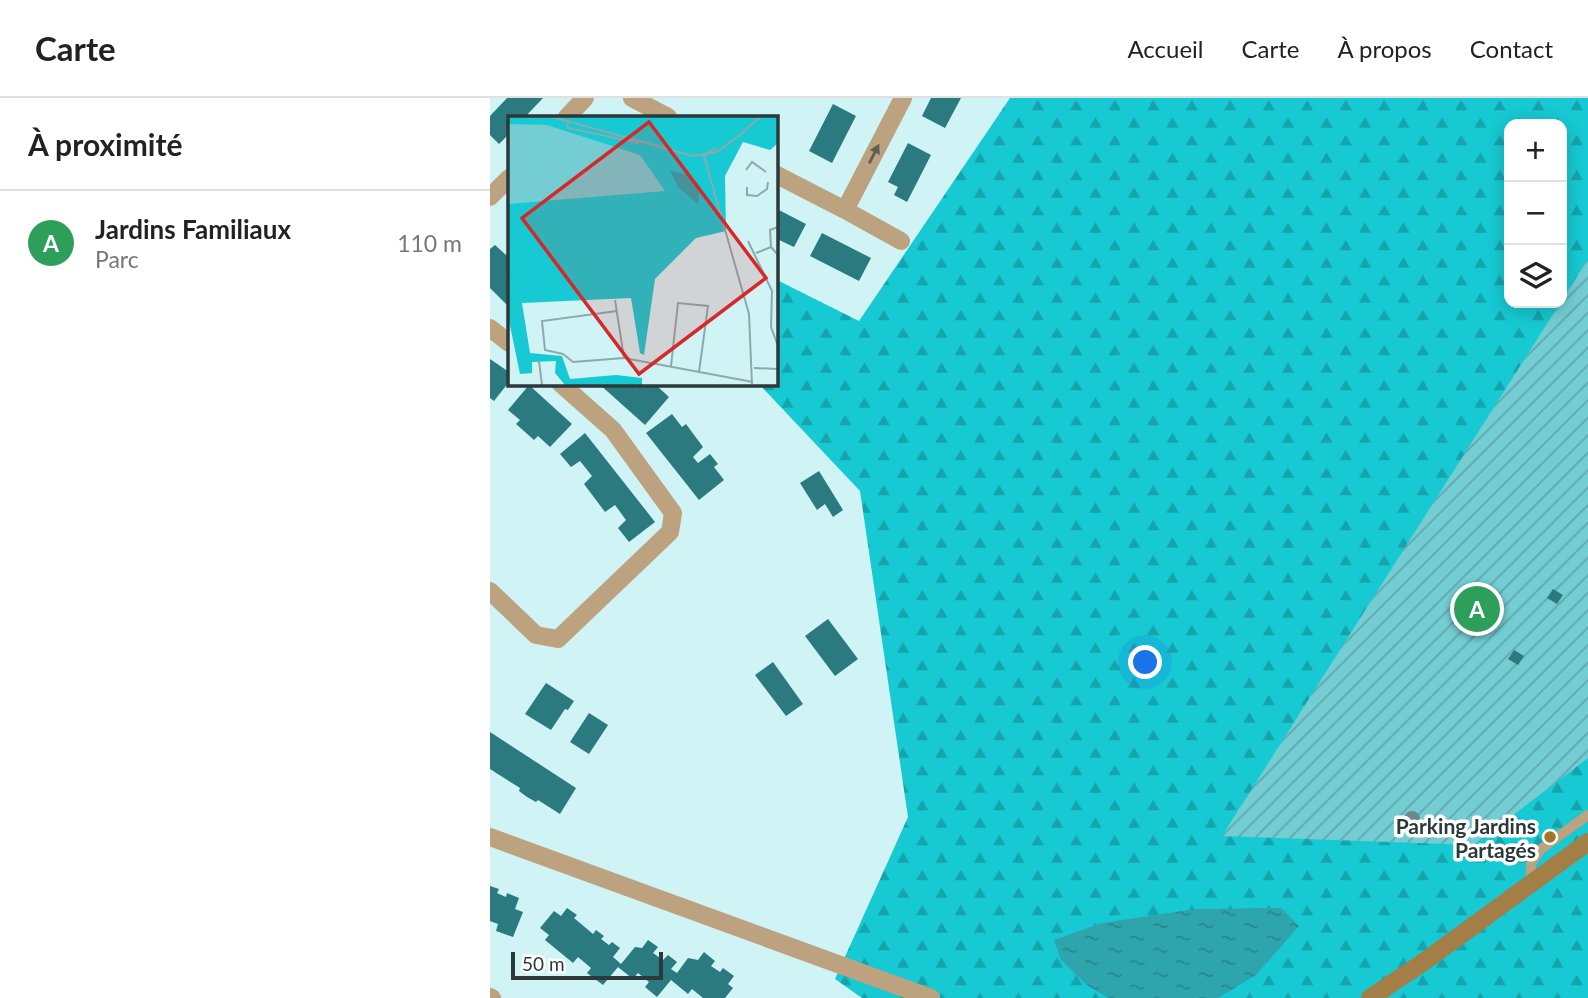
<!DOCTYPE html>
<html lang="fr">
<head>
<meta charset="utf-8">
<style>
	body { margin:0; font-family:Lato,sans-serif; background:#f2f2f2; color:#222 }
	.controls { position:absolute; right:21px; top:21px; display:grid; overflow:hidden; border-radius:14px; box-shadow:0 4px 18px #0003 }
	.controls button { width:63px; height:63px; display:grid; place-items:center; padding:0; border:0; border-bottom:2px solid #e0e0e0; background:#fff; color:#222; font:35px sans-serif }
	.scale { position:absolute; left:21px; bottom:18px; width:152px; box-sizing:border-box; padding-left:7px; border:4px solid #2c393a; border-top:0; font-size:19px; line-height:24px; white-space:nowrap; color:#2c393a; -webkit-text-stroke:5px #fff; paint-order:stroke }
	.you { position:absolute; left:656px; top:565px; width:24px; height:24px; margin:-18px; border:5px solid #fff; border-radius:50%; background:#1a73e8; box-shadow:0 0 0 10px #1a73e833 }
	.badge { display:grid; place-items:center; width:46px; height:46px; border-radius:50%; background:#a37528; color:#fff; font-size:23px; font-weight:700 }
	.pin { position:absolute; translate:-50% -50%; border:4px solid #fff; box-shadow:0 2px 7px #0006 }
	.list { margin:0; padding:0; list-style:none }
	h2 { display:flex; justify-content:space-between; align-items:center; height:91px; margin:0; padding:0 28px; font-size:30px }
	h2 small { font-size:23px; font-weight:400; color:#767676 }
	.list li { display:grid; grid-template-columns:46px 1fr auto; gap:21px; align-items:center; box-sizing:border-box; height:105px; padding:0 28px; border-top:2px solid #e0e0e0 }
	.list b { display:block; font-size:26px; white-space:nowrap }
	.list p { margin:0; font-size:23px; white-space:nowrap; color:#767676 }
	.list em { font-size:23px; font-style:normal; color:#767676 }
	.icon { flex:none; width:38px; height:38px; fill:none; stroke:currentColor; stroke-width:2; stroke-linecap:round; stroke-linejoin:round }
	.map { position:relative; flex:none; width:1098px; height:900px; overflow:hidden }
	header { display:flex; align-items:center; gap:42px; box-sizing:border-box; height:98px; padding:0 35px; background:#fff; border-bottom:2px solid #e0e0e0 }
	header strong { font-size:33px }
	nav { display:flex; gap:38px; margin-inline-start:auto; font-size:24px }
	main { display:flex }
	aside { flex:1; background:#fff }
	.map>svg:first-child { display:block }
	.forest { fill:url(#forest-firs); fill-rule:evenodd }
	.garden { fill:url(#garden-furrows) }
	.water { fill:url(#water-ripples) }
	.building { fill:#2a7a7f }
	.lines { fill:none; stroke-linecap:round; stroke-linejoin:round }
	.lane { stroke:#bca27f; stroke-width:10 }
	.street { stroke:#bca27f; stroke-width:18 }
	.secondary { stroke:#a37e47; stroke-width:18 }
	.tree { fill:#6b888a }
	.oneway { fill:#5e5e52 }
	.poi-dot { fill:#a37528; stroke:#fff; stroke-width:2.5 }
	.labels { text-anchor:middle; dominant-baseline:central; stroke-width:7; stroke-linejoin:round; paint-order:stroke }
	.poi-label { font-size:21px; font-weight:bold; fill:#2c393a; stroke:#fff; text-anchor:end }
	.inset-road { fill:none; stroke:#8ea9aa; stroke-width:2 }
	.view { fill:#d62828; fill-opacity:0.15; stroke:#d62828; stroke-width:3.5 }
	.inset-edge { fill:none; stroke:#2c393a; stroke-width:3.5 }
</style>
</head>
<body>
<header>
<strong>Carte</strong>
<nav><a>Accueil</a><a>Carte</a><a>À propos</a><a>Contact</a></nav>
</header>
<main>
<aside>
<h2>À proximité<small></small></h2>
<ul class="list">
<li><span class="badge" style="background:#2e9e5b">A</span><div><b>Jardins Familiaux</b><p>Parc</p></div><em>110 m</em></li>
</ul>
</aside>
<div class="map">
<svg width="1098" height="900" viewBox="0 0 1098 900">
	<defs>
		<pattern id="forest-firs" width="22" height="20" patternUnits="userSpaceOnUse" patternTransform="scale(1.75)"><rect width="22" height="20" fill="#17c9d3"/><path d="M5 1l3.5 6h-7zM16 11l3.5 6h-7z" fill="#15a4ac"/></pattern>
		<pattern id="garden-furrows" width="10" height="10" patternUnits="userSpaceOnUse" patternTransform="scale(1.75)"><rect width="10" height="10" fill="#74cdd3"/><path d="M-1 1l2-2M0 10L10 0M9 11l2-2" fill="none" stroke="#5fa7ac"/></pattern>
		<pattern id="water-ripples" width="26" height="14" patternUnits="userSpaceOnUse" patternTransform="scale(1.75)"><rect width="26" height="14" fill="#2ea5ad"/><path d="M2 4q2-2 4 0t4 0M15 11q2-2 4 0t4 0" fill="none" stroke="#27878e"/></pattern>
	</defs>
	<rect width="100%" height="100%" fill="#d0f3f5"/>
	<path class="forest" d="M520 0H1098V900H372L345 881 418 719 370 393 268 285H285V181L369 223ZM1019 26H1072V205H1019Z"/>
	<path class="garden" d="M1098 161V660L984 747 732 738Z"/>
	<path class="water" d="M791 810 809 828 766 877 728 900H618L597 887 571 862 564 842 612 825 705 811Z"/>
	<path class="building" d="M17 0H53L35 19H19V36L9 46 0 37V18Z
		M441 0H471L455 30 432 18Z
		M343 6 366 18 342 65 319 53Z
		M418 45 441 57 417 104 404 97 408 89 398 84Z
		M285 110 316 126 304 149 285 140Z
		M332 135 381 160 369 183 320 158Z
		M5 147 16 157 19 153V173L16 177 19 179V209L0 190V151Z
		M0 261 19 274V284L4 303 0 300Z
		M108 285H141L147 290 152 285H170L167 288 179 299 155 327Z
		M39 287 82 326 60 349 48 338 44 342 26 326 30 322 18 312Z
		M182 316 192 329 196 326 213 349 203 359 208 365 220 356 228 366 224 369 234 382 209 402 156 335Z
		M95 335 165 424 139 444 128 430 136 422 125 407 115 414 94 386 102 378 90 363 81 369 70 356Z
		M329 373 353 412 343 419 335 406 327 412 310 385Z
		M1063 491 1073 497 1067 506 1057 500Z
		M338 521 368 561 345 578 315 538Z
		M1024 552 1034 558 1028 567 1018 561Z
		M283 564 313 606 296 618 265 577Z
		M56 585 84 603 78 612 75 611 61 632 35 616Z
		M99 615 118 627 99 656 80 644Z
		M0 634 86 690 70 716 48 702 46 704 37 699 29 693 30 690 0 671Z
		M0 788 9 791 7 795 16 799 17 795 29 800 25 811 33 814 23 839 6 833 8 826 0 823Z
		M77 810 87 817 84 820 103 836 106 832 114 838 111 841 119 847 122 844 130 850 123 859 131 866 145 849 152 850 158 842 168 849 163 855 173 862 178 857 187 864 181 871 187 875 198 860 208 862 214 854 225 863 221 868 230 874 233 870 244 878 238 886 243 890 235 900H213L202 891 198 896 181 882 167 899 155 889 159 884 148 875 143 881 128 869 113 887 97 875 101 870 88 859 83 865 55 842 59 837 50 830 64 813 71 818Z"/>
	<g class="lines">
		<path class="lane" d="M1041 785V765L1051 751 1098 717"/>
		<path class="street" d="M142 0 178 19
			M77 19 95 0
			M285 76 355 112 411 143
			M0 99 19 80
			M355 112 413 0
			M0 230 19 245
			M0 493 46 537 68 541 180 434 183 415 123 332 70 285
			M0 739 441 900
			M0 899 2 900"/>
		<path class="secondary" d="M880 900 935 863 1098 744"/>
	</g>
	<circle class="tree" cx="922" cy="721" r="8"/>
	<defs><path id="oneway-solid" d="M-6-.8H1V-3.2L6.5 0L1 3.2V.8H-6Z" transform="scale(1.75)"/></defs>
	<use class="oneway" href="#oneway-solid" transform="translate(384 56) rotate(-63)"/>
	<circle class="poi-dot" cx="1060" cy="739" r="7"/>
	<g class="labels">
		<g class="poi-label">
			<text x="1046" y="727">Parking Jardins<tspan x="1046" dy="24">Partagés</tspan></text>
		</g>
	</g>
	<g transform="translate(18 18)">
		<rect width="270" height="270" fill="#d0f3f5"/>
		<path d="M0 0H269V28L262 34 235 26 217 60 218 115 188 122 147 163 136 239 132 237 123 182 14 187 22 237 54 240 62 263 108 259 134 262V269H57L47 257 48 245 24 246V257L12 258 0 200Z" fill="#17c9d3"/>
		<path d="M0 8 39 9 132 39 157 75 0 88Z" fill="#74cdd3"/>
		<path d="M162 55 182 59 192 71 190 88 170 71Z" fill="#2ea5ad"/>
		<path class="inset-road" d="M41 0 185 40 209 36 237 15M59 5 60 12 131 27M236 15 253 0M208 32 196 40 241 198 244 269M238 54 244 46 258 56M239 71V79L249 80 259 73 260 66M240 125 264 175M263 131 262 114 270 111M248 137 263 131 270 139M264 175 263 211 270 230M107 184 116 242M109 195 34 205 37 234 55 238 65 246 116 242 245 266M31 245 34 269M163 250 170 187 200 190 191 256M246 252 270 253"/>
		<path class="view" d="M141 6 258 162 131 258 14 102Z"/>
		<rect width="270" height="270" class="inset-edge"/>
	</g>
</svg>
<div class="controls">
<button>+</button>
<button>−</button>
<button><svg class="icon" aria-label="layers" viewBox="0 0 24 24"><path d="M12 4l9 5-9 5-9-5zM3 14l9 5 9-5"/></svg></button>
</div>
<div class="scale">50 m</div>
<div class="you"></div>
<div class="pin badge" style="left:987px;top:511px;background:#2e9e5b">A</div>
</div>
</main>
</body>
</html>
